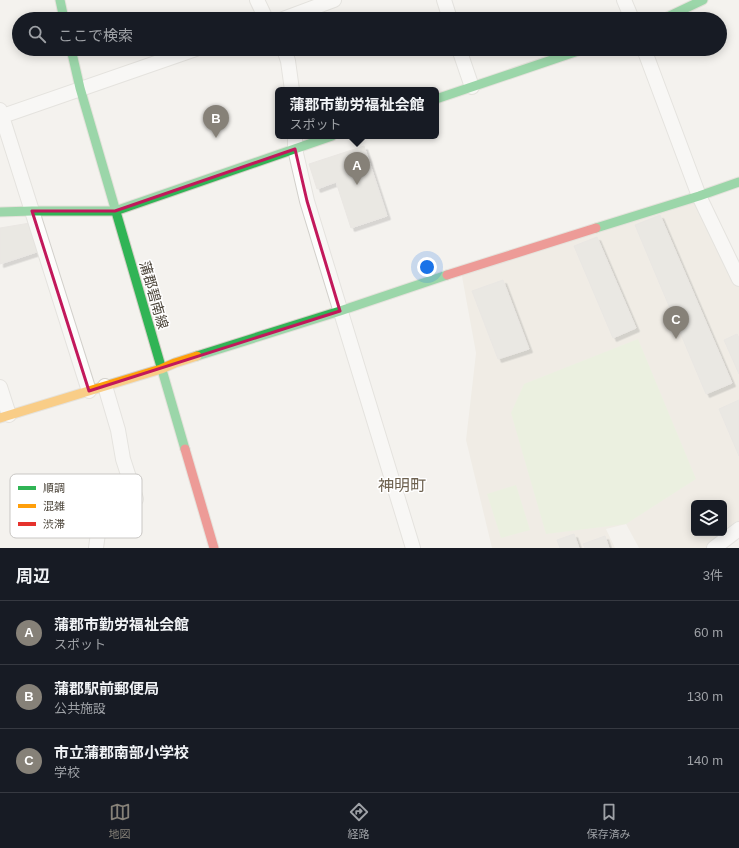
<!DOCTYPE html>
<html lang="ja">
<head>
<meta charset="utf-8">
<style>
	body { margin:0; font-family:Arial,"Noto Sans JP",sans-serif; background:#242831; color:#f1f3f6 }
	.controls { position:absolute; right:12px; bottom:12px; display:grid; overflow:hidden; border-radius:6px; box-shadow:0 2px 10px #0003 }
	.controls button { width:36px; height:36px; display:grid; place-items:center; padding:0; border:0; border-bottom:1px solid #363941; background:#171b24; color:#f1f3f6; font:20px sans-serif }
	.you { position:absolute; left:427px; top:267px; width:14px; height:14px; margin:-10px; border:3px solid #fff; border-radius:50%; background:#1a73e8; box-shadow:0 0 0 6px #1a73e833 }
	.badge { display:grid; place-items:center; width:26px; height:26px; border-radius:50%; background:#868178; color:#fff; font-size:13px; font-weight:700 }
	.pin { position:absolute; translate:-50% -33px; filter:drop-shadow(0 1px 2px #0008) }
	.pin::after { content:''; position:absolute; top:21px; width:14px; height:12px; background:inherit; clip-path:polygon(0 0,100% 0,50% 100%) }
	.popup { position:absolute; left:275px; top:87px; width:164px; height:52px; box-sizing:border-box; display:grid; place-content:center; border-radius:6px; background:#171b24; filter:drop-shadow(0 1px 3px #0005); font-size:13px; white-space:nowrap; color:#9ea1a6 }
	.popup b { font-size:15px; color:#f1f3f6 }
	.popup::after { content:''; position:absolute; left:50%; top:100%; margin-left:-8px; border:8px solid transparent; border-top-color:#171b24 }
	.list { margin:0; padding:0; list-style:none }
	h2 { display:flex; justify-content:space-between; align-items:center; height:52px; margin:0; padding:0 16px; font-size:17px }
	h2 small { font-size:13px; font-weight:400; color:#9ea1a6 }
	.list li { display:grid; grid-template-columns:26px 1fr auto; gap:12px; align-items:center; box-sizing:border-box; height:64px; padding:0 16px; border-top:1px solid #363941 }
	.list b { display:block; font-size:15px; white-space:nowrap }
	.list p { margin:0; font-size:13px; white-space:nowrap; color:#9ea1a6 }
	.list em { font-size:13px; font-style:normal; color:#9ea1a6 }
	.icon { flex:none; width:22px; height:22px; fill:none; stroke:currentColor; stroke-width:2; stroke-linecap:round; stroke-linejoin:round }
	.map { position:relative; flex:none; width:739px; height:548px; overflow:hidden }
	.search { position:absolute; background:#171b24; box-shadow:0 2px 10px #0003; left:12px; right:12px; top:12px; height:44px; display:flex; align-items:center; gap:10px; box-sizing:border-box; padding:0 14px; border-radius:22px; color:#9ea1a6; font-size:15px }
	.sheet { height:244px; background:#171b24 }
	nav { display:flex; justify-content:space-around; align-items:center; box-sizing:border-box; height:56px; border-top:1px solid #363941; background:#171b24; font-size:11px; color:#9ea1a6 }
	nav a { display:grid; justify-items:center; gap:2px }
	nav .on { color:#868178 }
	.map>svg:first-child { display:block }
	.education { fill:#eae5da; fill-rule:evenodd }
	.green { fill:#e1eecf }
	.building { fill:#dedbd6; stroke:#dcd9d4; filter:url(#shadow) }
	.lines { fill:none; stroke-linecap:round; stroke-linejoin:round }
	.street-casing { stroke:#d2d0cb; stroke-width:16 }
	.fast-casing { stroke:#d3cfc5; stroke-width:11 }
	.slow-casing { stroke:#d3cfc5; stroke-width:11 }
	.jam-casing { stroke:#d3cfc5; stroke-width:11 }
	.street { stroke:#fdfdfc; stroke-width:14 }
	.fast { stroke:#30b455; stroke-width:9 }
	.slow { stroke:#ff9f0a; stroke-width:9 }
	.jam { stroke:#e5322d; stroke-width:9 }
	.marked { fill:none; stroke:#c2185b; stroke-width:3; stroke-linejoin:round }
	.labels { text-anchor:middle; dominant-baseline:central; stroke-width:3; stroke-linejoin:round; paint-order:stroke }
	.street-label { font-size:14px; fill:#4b4439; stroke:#fff }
	.quarter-label { font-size:16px; fill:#6e6250; stroke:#fff }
	.key { fill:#fff; stroke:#c9c7c4; stroke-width:1 }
	.key-label { font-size:11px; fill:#4b4439 }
</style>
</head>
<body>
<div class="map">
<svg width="739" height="548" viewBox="0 0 739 548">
	<defs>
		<filter id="shadow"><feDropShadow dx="3.5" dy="3.5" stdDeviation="0" flood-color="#0004"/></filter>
	</defs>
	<rect width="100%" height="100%" fill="#f4f2ee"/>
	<path class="education" d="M699 196 739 279V531L717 548H639L626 524 606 529 615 548H492L466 440 476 353 461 271ZM694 503H724V533H694Z"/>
	<path class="green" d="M638 339 696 479 626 524 546 534 511 413 524 384Z
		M516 485 530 530 501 538 487 494Z"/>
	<path class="building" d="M364 146 387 216 351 228 336 182 317 189 309 164Z
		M660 215 732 383 706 394 635 225Z
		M30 223 40 251 0 264V228Z
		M597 237 636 328 613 338 574 246Z
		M503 280 529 349 498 359 472 291Z
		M737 334 739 338V374L724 340Z
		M739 400V456L719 409Z
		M574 534 579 548H560L557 540Z
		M605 536 609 548H585L583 544Z"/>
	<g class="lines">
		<g class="street-casing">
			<path id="street" d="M257 0 266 19
				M444 0 450 19
				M624 0 632 19
				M283 19 334 0
				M284 49 288 61 292 90
				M459 49 472 87
				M644 49 699 196 739 279
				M0 110 89 391
				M0 117 196 49
				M295 136V149L307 201 413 548
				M0 387 9 415
				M96 548 98 533 123 514 136 499 123 459 118 430 105 386
				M714 548 739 529"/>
		</g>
		<g class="fast-casing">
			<path id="fast" d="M60 0 64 19
				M663 19 703 0
				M71 49 80 88 185 449
				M436 99 584 49
				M0 212 32 211H115L332 136
				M596 228 699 196 739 182
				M197 356 340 311 447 275"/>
		</g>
		<g class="slow-casing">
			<path id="slow" d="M0 418 161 369 175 363 197 356"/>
		</g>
		<g class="jam-casing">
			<path id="jam" d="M447 275 596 228
				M185 449 214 548"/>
		</g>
		<use href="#street" class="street"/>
		<use href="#fast" class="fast"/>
		<use href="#slow" class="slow"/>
		<use href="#jam" class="jam"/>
	</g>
	<path d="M0 0H739V548H0ZM295 149 307 201 340 311 89 391 32 211H115Z" fill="#f4f2ee" fill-opacity=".55" fill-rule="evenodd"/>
	<path class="marked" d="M295 149 307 201 340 311 89 391 32 211H115Z"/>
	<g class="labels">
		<g class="street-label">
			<text transform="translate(154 295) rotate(74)">蒲郡碧南線</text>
		</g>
		<g class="quarter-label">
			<text x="402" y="485">神明町</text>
		</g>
	</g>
	<rect x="10" y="474" width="132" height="64" rx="6" class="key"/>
	<rect x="18" y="486" width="18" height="4" fill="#30b455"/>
	<rect x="18" y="504" width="18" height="4" fill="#ff9f0a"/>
	<rect x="18" y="522" width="18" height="4" fill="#e5322d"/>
	<g class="key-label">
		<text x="43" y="492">順調</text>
		<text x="43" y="510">混雑</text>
		<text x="43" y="528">渋滞</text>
	</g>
</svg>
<div class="controls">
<button><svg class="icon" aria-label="layers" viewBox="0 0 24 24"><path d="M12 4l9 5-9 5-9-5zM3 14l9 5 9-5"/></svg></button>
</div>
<div class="you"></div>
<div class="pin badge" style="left:357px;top:185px">A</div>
<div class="popup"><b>蒲郡市勤労福祉会館</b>スポット</div>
<div class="pin badge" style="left:216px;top:138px">B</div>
<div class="pin badge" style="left:676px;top:339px">C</div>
<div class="search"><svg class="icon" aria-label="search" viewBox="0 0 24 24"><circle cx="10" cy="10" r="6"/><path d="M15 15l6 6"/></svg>ここで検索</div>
</div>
<section class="sheet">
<h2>周辺<small>3件</small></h2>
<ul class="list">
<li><span class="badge">A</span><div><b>蒲郡市勤労福祉会館</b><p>スポット</p></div><em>60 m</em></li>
<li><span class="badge">B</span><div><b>蒲郡駅前郵便局</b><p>公共施設</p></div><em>130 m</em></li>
<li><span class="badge">C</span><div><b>市立蒲郡南部小学校</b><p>学校</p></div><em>140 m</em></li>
</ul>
</section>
<nav>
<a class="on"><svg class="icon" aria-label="map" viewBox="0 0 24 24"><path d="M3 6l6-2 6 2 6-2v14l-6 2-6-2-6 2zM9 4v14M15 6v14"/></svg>地図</a>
<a><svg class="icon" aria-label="directions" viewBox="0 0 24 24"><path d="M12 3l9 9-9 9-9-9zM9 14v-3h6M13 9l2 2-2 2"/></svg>経路</a>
<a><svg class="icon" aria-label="saved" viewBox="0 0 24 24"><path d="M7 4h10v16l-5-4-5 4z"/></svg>保存済み</a>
</nav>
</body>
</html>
